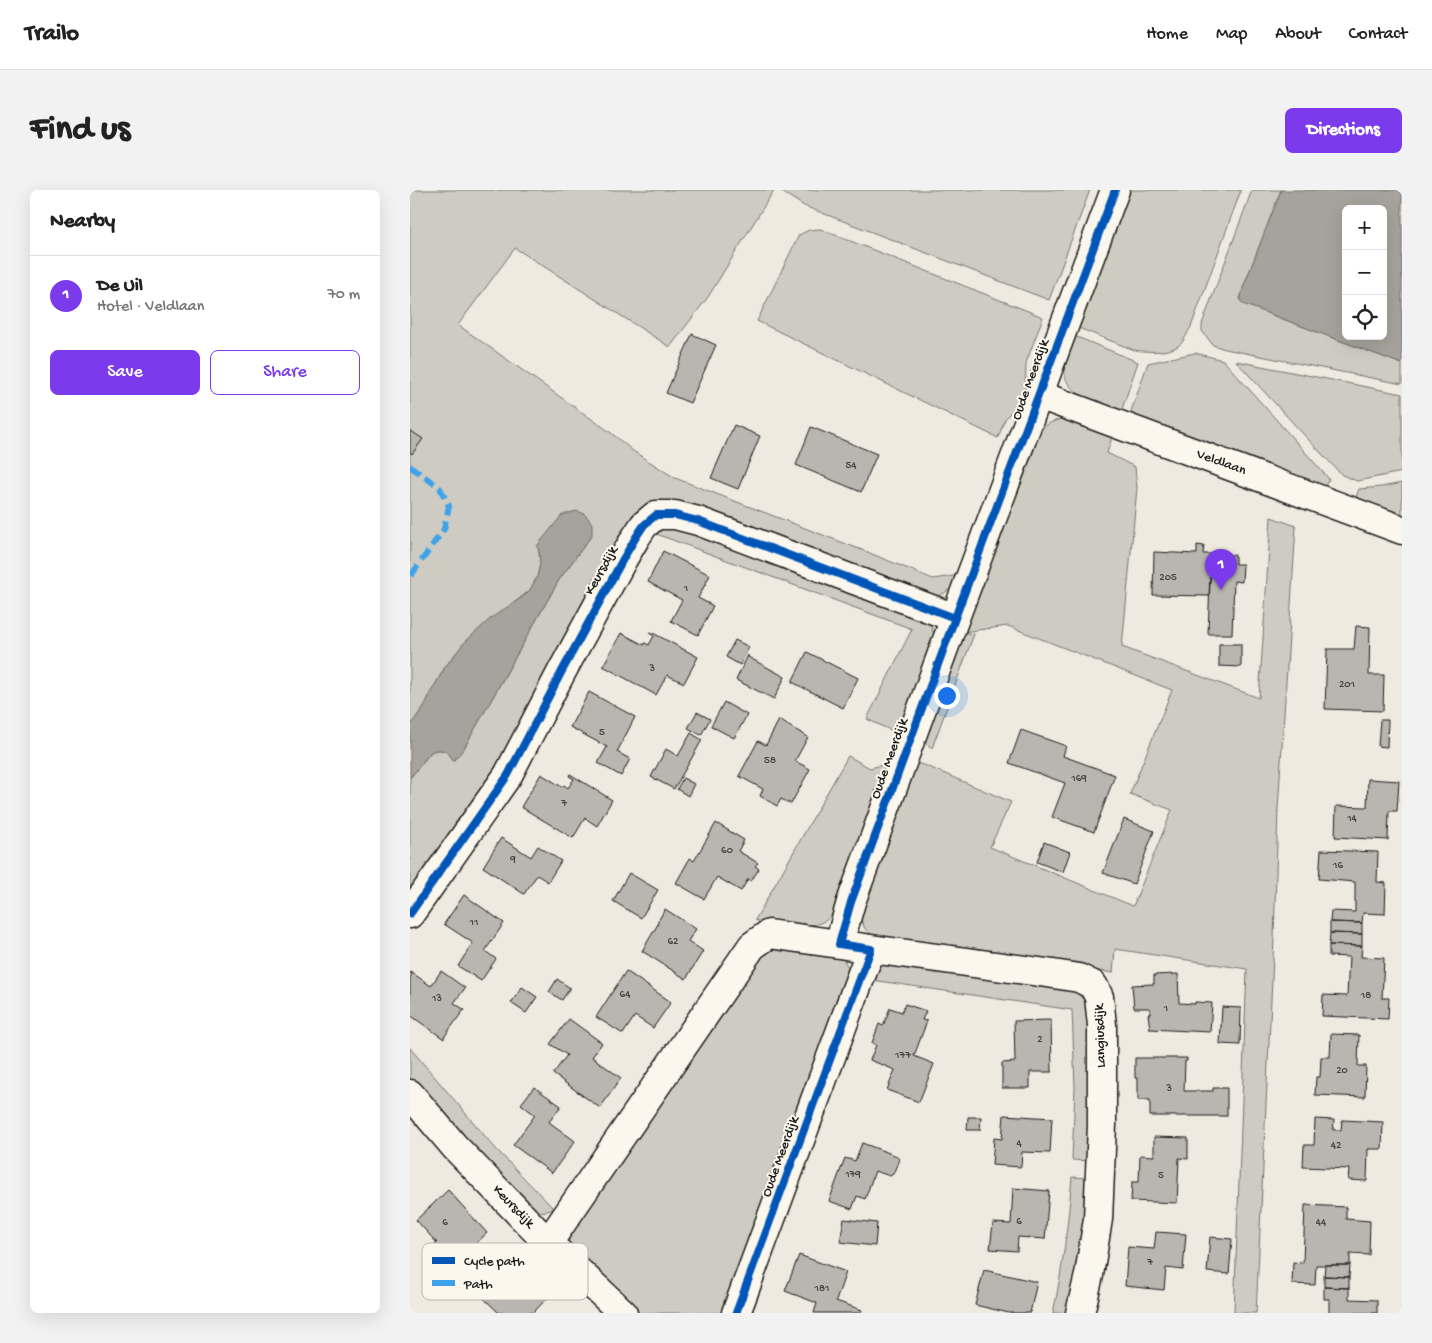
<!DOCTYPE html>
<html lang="en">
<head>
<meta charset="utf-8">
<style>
	body { margin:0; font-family:"Gochi Hand",sans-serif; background:#f2f2f2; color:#222 }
	.controls { position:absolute; right:15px; top:15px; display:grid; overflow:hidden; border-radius:8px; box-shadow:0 5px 20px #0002 }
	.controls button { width:45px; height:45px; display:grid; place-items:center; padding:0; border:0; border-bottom:1px solid #e0e0e0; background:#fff; color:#222; font:25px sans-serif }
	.you { position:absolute; left:536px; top:505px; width:18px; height:18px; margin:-12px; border:4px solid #fff; border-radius:50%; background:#1a73e8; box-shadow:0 0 0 8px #1a73e833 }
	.badge { display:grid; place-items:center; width:32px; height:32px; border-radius:50%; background:#7c3aed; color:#fff; font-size:16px; font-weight:700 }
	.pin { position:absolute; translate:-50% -41px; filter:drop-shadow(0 1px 2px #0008) }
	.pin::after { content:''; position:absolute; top:26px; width:18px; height:15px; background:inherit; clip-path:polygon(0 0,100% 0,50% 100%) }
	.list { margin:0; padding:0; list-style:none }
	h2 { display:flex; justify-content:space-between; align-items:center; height:65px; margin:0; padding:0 20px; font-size:21px }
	h2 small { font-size:16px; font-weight:400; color:#767676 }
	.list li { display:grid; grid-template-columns:32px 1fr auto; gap:15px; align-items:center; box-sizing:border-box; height:80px; padding:0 20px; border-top:1px solid #e0e0e0 }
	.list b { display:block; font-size:19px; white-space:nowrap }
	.list p { margin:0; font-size:16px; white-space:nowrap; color:#767676 }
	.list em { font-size:16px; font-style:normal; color:#767676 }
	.actions { display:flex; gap:10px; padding:15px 20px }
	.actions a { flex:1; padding:11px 0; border:1px solid #7c3aed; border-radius:8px; text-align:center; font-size:18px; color:#7c3aed }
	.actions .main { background:#7c3aed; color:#fff }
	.icon { flex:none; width:28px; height:28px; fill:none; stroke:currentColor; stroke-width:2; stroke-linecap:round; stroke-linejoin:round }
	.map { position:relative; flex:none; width:992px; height:1123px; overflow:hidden; border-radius:8px }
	header { display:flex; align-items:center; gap:30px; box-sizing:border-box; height:70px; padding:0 25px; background:#fff; border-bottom:1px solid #e0e0e0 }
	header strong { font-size:24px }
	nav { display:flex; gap:28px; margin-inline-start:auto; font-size:18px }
	.intro { display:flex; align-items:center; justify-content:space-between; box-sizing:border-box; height:120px; padding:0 30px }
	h1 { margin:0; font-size:35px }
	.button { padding:12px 22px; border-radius:8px; background:#7c3aed; color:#fff; font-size:18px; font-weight:700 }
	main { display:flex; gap:30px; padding:0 30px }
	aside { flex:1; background:#fff; border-radius:8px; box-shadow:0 5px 20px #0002 }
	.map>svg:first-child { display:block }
	.green { fill:#ceccc2; stroke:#75746f }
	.water { fill:#a6a39d; stroke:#6f6d69; fill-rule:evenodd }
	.building { fill:#b9b6af; stroke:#1c1c1c }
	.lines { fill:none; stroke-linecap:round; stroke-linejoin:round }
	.minor-casing { stroke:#1c1c1c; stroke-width:31 }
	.minor { stroke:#fbf7ec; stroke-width:28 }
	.quiet { stroke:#3da2ea; stroke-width:6; stroke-dasharray:12 6; stroke-linecap:butt }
	.cycleway-casing { stroke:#fbf7ec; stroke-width:11 }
	.cycleway { stroke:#0057b8; stroke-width:8 }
	.labels { text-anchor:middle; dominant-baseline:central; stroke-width:4; stroke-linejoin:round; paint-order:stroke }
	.number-label { font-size:11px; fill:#434241 }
	.street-label { font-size:14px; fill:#1c1c1c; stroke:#fbf7ec }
	.key { fill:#fbf7ec; stroke:#b8b5ae; stroke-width:1 }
	.key-label { font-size:14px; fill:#1c1c1c }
</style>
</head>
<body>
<header>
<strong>Trailo</strong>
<nav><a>Home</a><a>Map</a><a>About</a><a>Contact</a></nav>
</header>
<div class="intro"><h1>Find us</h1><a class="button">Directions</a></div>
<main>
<aside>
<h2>Nearby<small></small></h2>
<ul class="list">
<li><span class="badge">1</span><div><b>De Uil</b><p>Hotel · Veldlaan</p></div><em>70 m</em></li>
</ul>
<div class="actions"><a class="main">Save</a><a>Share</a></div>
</aside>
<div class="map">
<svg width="992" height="1123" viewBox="0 0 992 1123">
	<rect width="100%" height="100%" fill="#eeeadf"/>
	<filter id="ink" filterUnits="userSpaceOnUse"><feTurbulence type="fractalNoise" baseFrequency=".02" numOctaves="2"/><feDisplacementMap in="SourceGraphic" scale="10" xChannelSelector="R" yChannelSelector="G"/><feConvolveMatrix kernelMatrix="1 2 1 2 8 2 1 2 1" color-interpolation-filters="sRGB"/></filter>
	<g filter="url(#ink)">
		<path class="green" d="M0 0H364L298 107 260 157 105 58 48 135 200 242 223 261 265 288 457 362 523 389 550 385C543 397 537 405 522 407L256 313 108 540 81 585 0 702V588L21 562C29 558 35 560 41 566L53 560 149 390 182 345 127 356 129 361 130 374 127 387 120 400 54 453 35 477 21 502 15 515 0 536Z
			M369 0H680L639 110 394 16Z
			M718 0H831L781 137C778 141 776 147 773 151 765 164 737 162 724 160L666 137Z
			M842 0H871L833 98 830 110 833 114 992 174V194L815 159 803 155 792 141V134Z
			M410 39 633 127 616 173 615 205 595 229 588 248 347 131 389 45 399 40Z
			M662 145 728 172 711 222C691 214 651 205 654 176 655 166 660 155 662 145Z
			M785 163 813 170 919 289 915 296 720 224 738 173Z
			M826 171 992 204V282L947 291 932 285 895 246Z
			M653 229H661L703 244 697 263 725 277 727 298 712 457 849 508 861 327 886 336 868 619 864 748 846 1123H824L837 779 705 759 703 783 465 747C454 741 452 735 450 722L503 573 514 575 601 612 580 657 723 716 762 620 720 604 762 500 598 436 552 442 627 245C634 235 641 231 653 229Z
			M992 293V325L946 307 949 299 971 297Z
			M258 334 517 429 522 438 524 446 494 535 482 541 457 529 502 439 241 342Z
			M552 442 564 444 522 558 515 553 513 547Z
			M438 566 460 578 472 575 478 578 425 720C421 726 417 731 410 733 397 738 359 735 345 730Z
			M360 756 432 767 438 777 440 783 317 1123H224L159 1056V1042L351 762Z
			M475 773 649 794C661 799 671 804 678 816L681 971 662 970 665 898 662 820 462 790 468 779Z
			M0 858 86 959 144 1019 137 1021 122 1023 0 892Z
			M662 987 680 988 660 1123H643C653 1078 658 1033 662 987Z"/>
		<path class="water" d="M871 0H992V174L833 114 830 110 833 98ZM936 19H973V146H936Z
			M166 321 173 323 179 329 182 334V345L149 390 53 560 43 571C39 561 31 557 21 562L0 588V536L15 515 21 502 35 477 54 453 81 428 114 406 120 400 127 387 130 374 129 361 127 356 152 325Z"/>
		<path class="building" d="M282 144 306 155 280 213 256 203Z
			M324 235 350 246 328 299 301 288Z
			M401 237 467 264 451 302 386 275Z
			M1 241 13 249 2 264 0 262V243Z
			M787 355 794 356 793 364H801L799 406 743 405 744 362 787 364Z
			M253 361 300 385 288 408 303 416 288 445 261 431 272 410 238 392Z
			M801 364 825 365V374H833L832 392 824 391 822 444H798Z
			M946 436 960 437 959 485H974L973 521 915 519 917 459H944Z
			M241 442 288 467 274 493 257 485 246 505 193 476 211 443 234 455 235 453 239 455 244 446 239 443Z
			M325 450 339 457 330 475 316 467Z
			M809 454H831V477L809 476Z
			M397 462 448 488 433 518 382 492Z
			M338 465V467L375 487 364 509 326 490Z
			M179 502 225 527 207 562 220 569 211 586 188 573 197 557 160 537Z
			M314 512 337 525 324 548 301 536Z
			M287 522 300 529 291 545 278 538Z
			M369 530 398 547 385 571 400 579 381 614 371 609 367 616 350 606 353 599 329 586 348 551 356 555Z
			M970 530H978L977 557 968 556Z
			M611 540 656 556 653 566 705 585 684 642 642 627 655 593 599 573Z
			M281 543 292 550 264 599 241 587 256 559 268 566Z
			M131 584 152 597 154 595 158 598 164 589 159 586 160 584 202 610 187 636 175 628 163 648 111 617Z
			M273 588 284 594 278 606 267 599Z
			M958 589 989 591 987 621H979L978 650 925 647 926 616 957 617Z
			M714 629 744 641 724 694 693 683Z
			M306 633 334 650 328 661 348 673 345 676 349 679 341 691 338 689 331 701 307 687 294 709 266 693 280 668 284 671Z
			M91 648 121 667 128 656 151 671 138 692 127 685 114 704 73 677Z
			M634 652 660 662 653 682 627 672Z
			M911 660 968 662 967 692 976 693 975 724 953 723 952 733 920 732 921 721 945 722V692L909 689Z
			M219 683 248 700 231 728 203 711Z
			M54 705 94 733 75 761 86 769 71 791 48 776 63 753 34 734Z
			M255 719 286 739 278 751 293 761 276 789 232 761 248 734 247 733Z
			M920 732 952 733V744L920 743Z
			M920 743 952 744V756L919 755Z
			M919 755 952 756 951 767 974 768 972 808H979L978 829 912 826 913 805 937 806 939 767 919 766Z
			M31 781 55 798 44 813 55 820 53 821 34 847V849L0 825V788L2 784 0 783 1 782 21 796Z
			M216 781 261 812 243 838 225 826 213 844 186 827Z
			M768 784 769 813 785 814V812L802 813 800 842 740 839 738 824H740V818H724L722 795 744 794V785Z
			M147 789 160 798 152 810 139 802Z
			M112 797 127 807 116 823 101 813Z
			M495 814 516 821 512 830 517 831 504 866 524 874 509 912 477 900 485 880 460 870 466 855 462 853 469 834 473 836 480 818 492 822Z
			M812 817 831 818 830 855 810 854Z
			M159 829 192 853 182 867 211 888 190 918 143 884 157 865 140 854Z
			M641 830 642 882H620V898H592V873L605 872 604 831Z
			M921 844 949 845 948 876H956L955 907 905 905 906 887H910L911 867H920Z
			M725 868H777V871H775L774 901H803V898H817V926H740V910H728V888H725Z
			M124 897 151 916 139 932 165 951 142 983 103 955 125 925 111 914Z
			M594 925 642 928 640 963 612 962 611 977 582 975 584 948 592 949Z
			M558 927H571L570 940H557Z
			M905 929 924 930 923 940H931L932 930 973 932 972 959H958L957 991 938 990 939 979 893 977 894 955H904Z
			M744 947 778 948V969L769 968 767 1013 721 1011 722 992H729L730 965 744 966Z
			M452 953 487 966 489 970 483 984 480 986 465 981 455 1009 447 1006 442 1019 419 1011 435 968 445 971Z
			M603 998 639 1001 635 1049 608 1047 607 1061 580 1059 583 1033 601 1034Z
			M38 1000 77 1043 60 1059 65 1065 63 1066 60 1063 38 1084 18 1062 27 1053 6 1030Z
			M895 1015 936 1017V1029L960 1031 959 1065 940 1064V1075H906L905 1095 882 1094 883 1072 893 1073Z
			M434 1029 467 1033 465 1056 430 1052Z
			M746 1042 776 1044 773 1080 756 1078 754 1100 715 1096 718 1057 744 1059Z
			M800 1047 822 1049 819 1084 797 1082Z
			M97 1062 98 1064 96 1066 127 1096 126 1098 137 1108 123 1123H89L63 1098Z
			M389 1065 436 1082 426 1111 452 1120 450 1123H404L407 1113 375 1101Z
			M915 1075H940L939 1087 914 1086Z
			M574 1080 627 1092 620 1123H599L565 1115Z
			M914 1086 939 1087V1098L914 1097Z
			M914 1097 939 1098V1109L967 1110V1123H919V1109H914Z"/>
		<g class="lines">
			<g class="minor-casing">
				<path id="minor" d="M629 205 992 340
					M0 724 98 585 151 483 213 369 226 347 234 335 246 325H265L288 331 545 428
					M461 759 637 783 669 788 683 795 689 807 692 835V935L688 1029 679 1085 670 1123
					M0 904 45 957 138 1053 213 1123
					M138 1053 342 756 359 744 429 754
					M326 1123 461 759 429 754 441 712 545 428 705 0"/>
			</g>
			<use href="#minor" class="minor"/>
			<path class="quiet" d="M0 276 30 298 39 316 34 339 0 387"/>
			<g class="cycleway-casing">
				<path id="cycleway" d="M0 724 98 585 151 483 213 369 226 347 234 335 246 325H265L288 331 545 428
					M326 1123 461 759 429 754 441 712 545 428 705 0"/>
			</g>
			<use href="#cycleway" class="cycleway"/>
		</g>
	</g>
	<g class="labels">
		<g class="number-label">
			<text x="441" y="276">54</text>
			<text x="758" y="388">205</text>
			<text x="276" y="399">1</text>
			<text x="242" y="479">3</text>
			<text x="937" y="495">201</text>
			<text x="192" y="543">5</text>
			<text x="360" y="571">58</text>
			<text x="669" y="589">169</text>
			<text x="154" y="614">7</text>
			<text x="942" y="629">14</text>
			<text x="317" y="661">60</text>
			<text x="103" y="670">9</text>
			<text x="928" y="676">16</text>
			<text x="64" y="733">11</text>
			<text x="263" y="752">62</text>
			<text x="215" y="805">64</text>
			<text x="956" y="806">18</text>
			<text x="27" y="809">13</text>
			<text x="756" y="819">1</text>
			<text x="630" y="850">2</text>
			<text x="493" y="866">177</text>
			<text x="932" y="881">20</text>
			<text x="759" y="899">3</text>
			<text x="609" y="954">4</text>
			<text x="926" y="956">42</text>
			<text x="443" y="985">179</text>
			<text x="751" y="986">5</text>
			<text x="609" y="1032">6</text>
			<text x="35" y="1033">6</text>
			<text x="911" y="1033">44</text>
			<text x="740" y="1073">7</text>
			<text x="412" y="1099">181</text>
		</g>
		<g class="street-label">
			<text transform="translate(621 190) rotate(-70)">Oude Meerdijk</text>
			<text transform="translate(811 273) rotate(20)">Veldlaan</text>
			<text transform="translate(192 381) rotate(-61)">Keursdijk</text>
			<text transform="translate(480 569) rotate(-70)">Oude Meerdijk</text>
			<text transform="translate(691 846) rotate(-92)">Langiusdijk</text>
			<text transform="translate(371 967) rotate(-70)">Oude Meerdijk</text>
			<text transform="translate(103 1017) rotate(46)">Keursdijk</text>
		</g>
	</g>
	<rect x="12" y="1053" width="166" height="57" rx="8" class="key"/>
	<rect x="22" y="1067" width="23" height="7" fill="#0057b8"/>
	<rect x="22" y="1090" width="23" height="6" fill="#3da2ea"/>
	<g class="key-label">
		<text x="54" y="1075">Cycle path</text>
		<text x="54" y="1098">Path</text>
	</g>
</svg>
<div class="controls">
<button>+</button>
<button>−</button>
<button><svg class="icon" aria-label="locate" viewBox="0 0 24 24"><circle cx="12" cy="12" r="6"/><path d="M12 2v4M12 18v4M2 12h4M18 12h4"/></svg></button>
</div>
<div class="you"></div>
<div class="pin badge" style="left:811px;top:400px">1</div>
</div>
</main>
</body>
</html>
